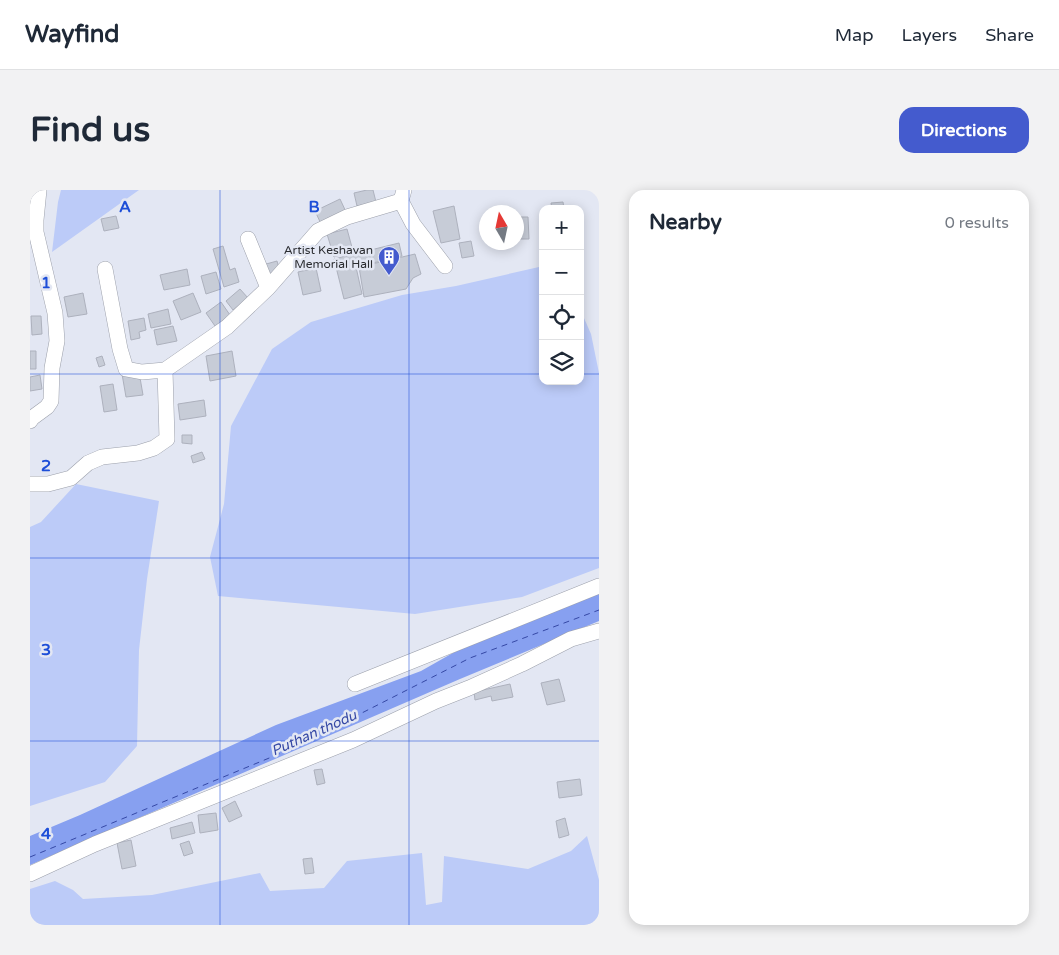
<!DOCTYPE html>
<html lang="en">
<head>
<meta charset="utf-8">
<style>
	body { margin:0; font-family:"Varela Round",sans-serif; background:#f2f2f3; color:#1f2937 }
	.controls { position:absolute; right:15px; top:15px; display:grid; overflow:hidden; border-radius:10px; box-shadow:0 2px 12px #0003 }
	.controls button { width:45px; height:45px; display:grid; place-items:center; padding:0; border:0; border-bottom:1px solid #e0e1e3; background:#fff; color:#1f2937; font:25px sans-serif }
	.compass { position:absolute; left:449px; top:15px; width:45px; height:45px; border-radius:50%; background:#fff; box-shadow:0 2px 12px #0003; rotate:351deg }
	.list { margin:0; padding:0; list-style:none }
	h2 { display:flex; justify-content:space-between; align-items:center; height:65px; margin:0; padding:0 20px; font-size:21px }
	h2 small { font-size:16px; font-weight:400; color:#747a83 }
	.icon { flex:none; width:28px; height:28px; fill:none; stroke:currentColor; stroke-width:2; stroke-linecap:round; stroke-linejoin:round }
	.map { position:relative; flex:none; width:569px; height:735px; overflow:hidden; border-radius:15px }
	header { display:flex; align-items:center; gap:30px; box-sizing:border-box; height:70px; padding:0 25px; background:#fff; border-bottom:1px solid #e0e1e3 }
	header strong { font-size:24px }
	nav { display:flex; gap:28px; margin-inline-start:auto; font-size:18px }
	.intro { display:flex; align-items:center; justify-content:space-between; box-sizing:border-box; height:120px; padding:0 30px }
	h1 { margin:0; font-size:35px }
	.button { padding:12px 22px; border-radius:15px; background:#445bce; color:#fff; font-size:18px; font-weight:700 }
	main { display:flex; gap:30px; padding:0 30px }
	aside { flex:1; background:#fff; border-radius:15px; box-shadow:0 2px 12px #0003 }
	.map>svg:first-child { display:block }
	.green { fill:#bccbf8 }
	.water { fill:#87a0f0 }
	.lines { fill:none; stroke-linecap:round; stroke-linejoin:round }
	.ferry { stroke:#3548a5; stroke-width:1; stroke-dasharray:6 5; stroke-linecap:butt }
	.building { fill:#c7ccd7; stroke:#adb1bd }
	.street-casing { stroke:#9ca0ab; stroke-width:16 }
	.street { stroke:#fff; stroke-width:15 }
	.grid { fill:none; stroke:#1d4ed8; stroke-width:1; stroke-opacity:0.55 }
	.labels { text-anchor:middle; dominant-baseline:central; stroke-width:5; stroke-linejoin:round; paint-order:stroke }
	.poi-label { font-size:12px; fill:#2b2d31; stroke:#e3e7f3; text-anchor:end }
	.water-label { font-size:14px; font-style:italic; fill:#3548a5; stroke:#e3e7f3 }
	.grid-label { font-size:16px; text-anchor:middle; font-weight:bold; fill:#1d4ed8; stroke:#e3e7f3; stroke-width:5; stroke-linejoin:round; paint-order:stroke }
</style>
</head>
<body>
<header>
<strong>Wayfind</strong>
<nav><a>Map</a><a>Layers</a><a>Share</a></nav>
</header>
<div class="intro"><h1>Find us</h1><a class="button">Directions</a></div>
<main>
<div class="map">
<svg width="569" height="735" viewBox="0 0 569 735">
	<rect width="100%" height="100%" fill="#e3e7f3"/>
	<path class="green" d="M31 0H109L22 62 28 12Z
		M509 77 513 79V191H550V119L561 144 569 183V378L492 407 385 424 188 406 180 367 194 314 201 236 242 159 281 132 372 105 426 96Z
		M46 294 129 311 117 389 109 460 107 556 75 592 0 616V337L11 332Z
		M557 646 569 690V735H0V699L25 691 43 700 53 709 122 705 230 683 240 701 294 698 317 671 392 663 396 715 412 712 414 666 498 679 541 661Z"/>
	<path class="water" d="M569 397V431L430 489 0 675V646L50 625 246 535 391 481 444 451Z"/>
	<g class="lines">
		<path class="ferry" d="M0 667 261 559 440 468 569 420"/>
	</g>
	<path class="building" d="M337 0H343L346 12 327 16 324 3Z
		M310 9 317 24 292 36 285 21Z
		M533 12 534 19H522L521 13Z
		M424 16 430 49 411 53 403 21Z
		M86 26 89 38 74 41 71 29Z
		M487 27H498L499 49H489V39H487Z
		M317 39 323 61 304 67 297 44Z
		M441 51 444 66 432 68 429 53Z
		M369 53 372 66 326 77 332 104 314 109 304 69Z
		M193 56 200 80 205 78 209 92 194 97 183 59Z
		M385 64 391 84 383 88 376 99 334 107 329 77Z
		M247 71 250 82 232 87 229 76Z
		M286 78 291 101 273 105 268 82Z
		M157 79 160 95 134 100 130 85Z
		M186 82 191 99 176 104 171 86Z
		M210 99 218 108 203 120 196 111Z
		M53 103 57 124 38 127 34 107Z
		M163 103 171 122 151 130 143 111Z
		M191 112 200 125 185 136 176 123Z
		M138 119 141 134 121 138 118 124Z
		M1 126H11L12 144 2 145Z
		M114 128 116 140 109 142 110 148 101 150 98 131Z
		M143 136 147 151 127 155 124 140Z
		M0 161H6V179H0Z
		M202 161 206 186 180 191 176 166Z
		M72 166 75 175 69 177 66 168Z
		M109 182 113 205 96 207 92 184Z
		M10 185 12 199 0 201V187Z
		M83 194 87 220 74 222 70 196Z
		M174 210 176 226 150 230 148 214Z
		M152 245H162V254L152 253Z
		M172 262 175 269 163 273 161 266Z
		M529 489 535 511 517 515 511 493Z
		M480 494 483 507 462 511 461 506 445 510 444 502Z
		M292 579 295 593 287 595 284 580Z
		M550 589 552 605 529 608 527 592Z
		M205 611 212 626 199 632 192 618Z
		M186 623 188 640 170 643 168 625Z
		M535 628 539 645 529 648 526 631Z
		M162 632 165 643 142 649 140 638Z
		M101 650 106 676 92 679 87 653Z
		M159 651 163 663 154 666 150 654Z
		M282 668 284 683 275 684 273 669Z"/>
	<g class="lines">
		<g class="street-casing">
			<path id="street" d="M371 11 383 34 415 76
				M218 49 238 98
				M75 79 90 159 96 179 112 182 135 180
				M0 231 2 228 17 217 21 211 22 178 27 151 25 123 6 42V30L9 0
				M0 294H18L41 288 58 273 72 267 108 263 124 258 137 249 135 180 197 137 238 98 288 41 317 27 371 11 374 0
				M325 494 569 396
				M0 684 65 654 323 550 406 511 439 498 492 474 541 449 569 441"/>
		</g>
		<use href="#street" class="street"/>
	</g>
	<path class="grid" d="M190 0V735M379 0V735M0 184H513M550 184H569M0 368H569M0 551H569"/>
	<defs>
		<g id="building-pin" transform="scale(1.125)"><path d="M0 17L-7.5 6A9.5 9.5 0 1 1 7.5 6Z" fill="#445bce" stroke="#e3e7f3"/><path d="M-4-6H4V6H1V3H-1V6H-4ZM-2.5-4.3h1.7v1.8h-1.7ZM.8-4.3h1.7v1.8H.8ZM-2.5-1h1.7V.8h-1.7ZM.8-1h1.7V.8H.8Z" fill="#fff"/></g>
	</defs>
	<g fill-rule="evenodd">
		<use href="#building-pin" x="359" y="67"/>
	</g>
	<g class="labels">
		<g class="poi-label">
			<text x="343" y="60">Artist Keshavan<tspan x="343" dy="14">Memorial Hall</tspan></text>
		</g>
		<g class="water-label">
			<text transform="translate(284 543) rotate(-24)">Puthan thodu</text>
		</g>
	</g>
	<g class="grid-label">
		<text x="95" y="22">A</text>
		<text x="284" y="22">B</text>
		<text x="16" y="98">1</text>
		<text x="16" y="281">2</text>
		<text x="16" y="465">3</text>
		<text x="16" y="649">4</text>
	</g>
</svg>
<div class="controls">
<button>+</button>
<button>−</button>
<button><svg class="icon" aria-label="locate" viewBox="0 0 24 24"><circle cx="12" cy="12" r="6"/><path d="M12 2v4M12 18v4M2 12h4M18 12h4"/></svg></button>
<button><svg class="icon" aria-label="layers" viewBox="0 0 24 24"><path d="M12 4l9 5-9 5-9-5zM3 14l9 5 9-5"/></svg></button>
</div>
<svg class="compass" viewBox="-18 -18 36 36"><path d="M0-13l5 13h-10z" fill="#e53935"/><path d="M0 13l5-13h-10z" fill="#747a83"/></svg>
</div>
<aside>
<h2>Nearby<small>0 results</small></h2>
<ul class="list">
</ul>
</aside>
</main>
</body>
</html>
